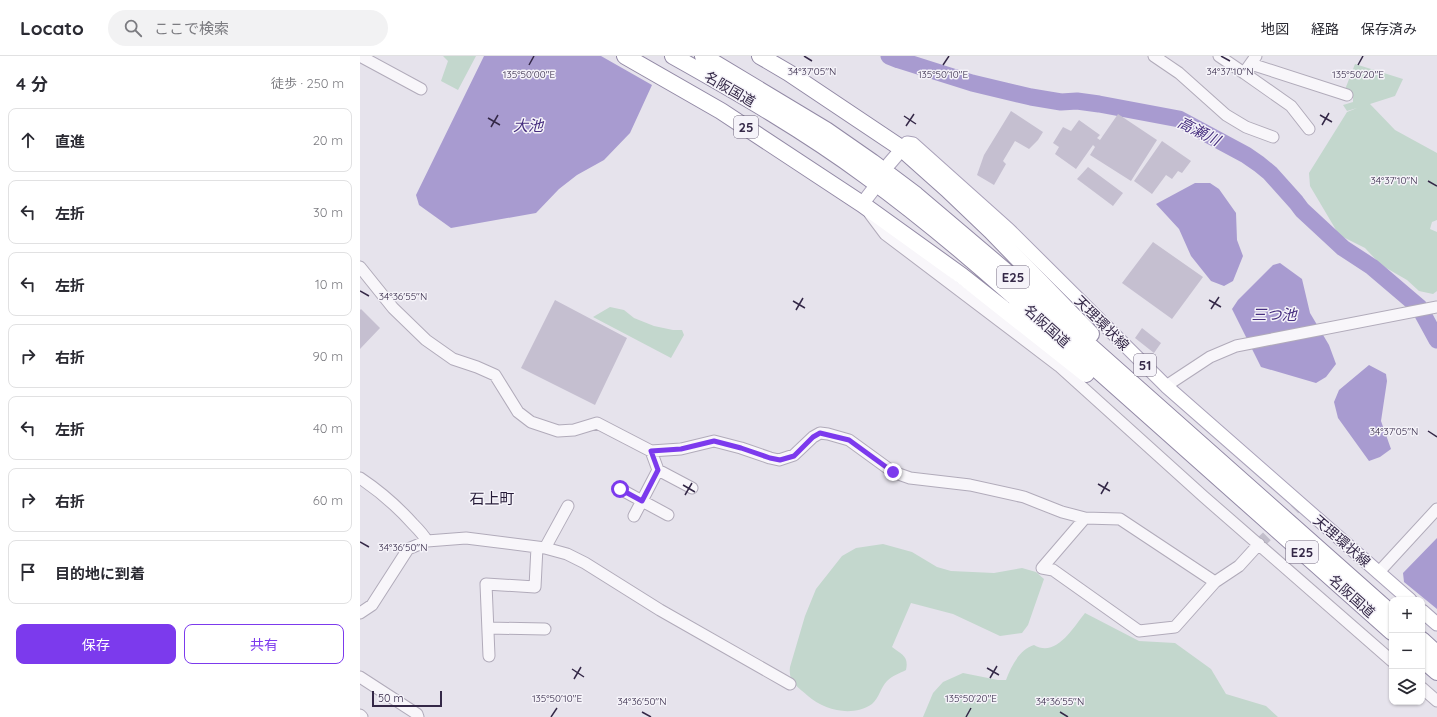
<!DOCTYPE html>
<html lang="ja">
<head>
<meta charset="utf-8">
<style>
	body { margin:0; font-family:Quicksand,"Noto Sans JP",sans-serif; background:#f2f2f3; color:#2b2b33 }
	.controls { position:absolute; right:12px; bottom:12px; display:grid; overflow:hidden; border-radius:8px; box-shadow:0 1px 3px #0004 }
	.controls button { width:36px; height:36px; display:grid; place-items:center; padding:0; border:0; border-bottom:1px solid #e1e1e2; background:#fff; color:#2b2b33; font:20px sans-serif }
	.scale { position:absolute; left:12px; bottom:10px; width:70px; box-sizing:border-box; padding-left:4px; border:2px solid #342847; border-top:0; font-size:11px; line-height:14px; white-space:nowrap; color:#342847; -webkit-text-stroke:3px #f5f3f9; paint-order:stroke }
	.stop { position:absolute; width:12px; height:12px; margin:-9px; border:3px solid #7c3aed; border-radius:50%; background:#fff }
	.stop.end { background:#7c3aed; border-color:#fff; box-shadow:0 1px 4px #0008 }
	.list { margin:0; padding:0; list-style:none }
	h2 { display:flex; justify-content:space-between; align-items:center; height:52px; margin:0; padding:0 16px; font-size:17px }
	h2 small { font-size:13px; font-weight:400; color:#7c7c81 }
	.list li { display:grid; grid-template-columns:26px 1fr auto; gap:12px; align-items:center; box-sizing:border-box; height:64px; margin:0 8px 8px; padding:0 8px; border:1px solid #e1e1e2; border-radius:8px }
	.list b { display:block; font-size:15px; white-space:nowrap }
	.list em { font-size:13px; font-style:normal; color:#7c7c81 }
	.actions { display:flex; gap:8px; padding:12px 16px }
	.actions a { flex:1; padding:9px 0; border:1px solid #7c3aed; border-radius:8px; text-align:center; font-size:14px; color:#7c3aed }
	.actions .main { background:#7c3aed; color:#fff }
	.icon { flex:none; width:22px; height:22px; fill:none; stroke:currentColor; stroke-width:2; stroke-linecap:round; stroke-linejoin:round }
	.map { position:relative; flex:none; width:1077px; height:661px; overflow:hidden }
	header { display:flex; align-items:center; gap:24px; box-sizing:border-box; height:56px; padding:0 20px; background:#fff; border-bottom:1px solid #e1e1e2 }
	header strong { font-size:19px }
	nav { display:flex; gap:22px; margin-inline-start:auto; font-size:14px }
	.search { width:280px; height:36px; background:#f2f2f3; display:flex; align-items:center; gap:10px; box-sizing:border-box; padding:0 14px; border-radius:22px; color:#7c7c81; font-size:15px }
	main { display:flex }
	aside { flex:1; background:#fff }
	.map>svg:first-child { display:block }
	.green { fill:#c3d7cd }
	.water { fill:#a89bd0 }
	.lines { fill:none; stroke-linecap:round; stroke-linejoin:round }
	.river { stroke:#a89bd0; stroke-width:17 }
	.building { fill:#c5bfd0 }
	.minor-tunnel { stroke:#c2becb; stroke-width:11; stroke-dasharray:11 5.5; stroke-linecap:butt }
	.minor-casing { stroke:#b1abba; stroke-width:13 }
	.major-casing { stroke:#a9a1b9; stroke-width:15 }
	.highway-casing { stroke:#9289a5; stroke-width:18 }
	.minor { stroke:#f8f6fa; stroke-width:11 }
	.major { stroke:#fff; stroke-width:13 }
	.highway { stroke:#fff; stroke-width:16 }
	.route { stroke:#7c3aed; stroke-width:5 }
	.ticks { fill:none; stroke:#342847; stroke-width:1.5 }
	.labels { text-anchor:middle; dominant-baseline:central; stroke-width:3; stroke-linejoin:round; paint-order:stroke }
	.shield { fill:#f5f3f9; stroke:#6e657c; stroke-width:1 }
	.shield-label { font-size:13px; font-weight:bold; fill:#342847 }
	.street-label { font-size:14px; fill:#342847; stroke:#f5f3f9 }
	.water-label { font-size:15px; font-style:italic; fill:#462e7f; stroke:#f5f3f9 }
	.neighbourhood-label { font-size:15px; fill:#261b38; stroke:#f5f3f9 }
	.ticks-label { font-size:10px; text-anchor:middle; fill:#342847; stroke:#f5f3f9; stroke-width:3; stroke-linejoin:round; paint-order:stroke }
</style>
</head>
<body>
<header>
<strong>Locato</strong>
<div class="search"><svg class="icon" aria-label="search" viewBox="0 0 24 24"><circle cx="10" cy="10" r="6"/><path d="M15 15l6 6"/></svg>ここで検索</div>
<nav><a>地図</a><a>経路</a><a>保存済み</a></nav>
</header>
<main>
<aside>
<h2>4 分<small>徒歩 · 250 m</small></h2>
<ul class="list">
<li><svg class="icon" aria-label="ahead" viewBox="0 0 24 24"><path d="M12 20V5M6 11l6-6 6 6"/></svg><div><b>直進</b></div><em>20 m</em></li>
<li><svg class="icon" aria-label="left" viewBox="0 0 24 24"><path d="M17 20v-9H6M10 6l-5 5 5 5"/></svg><div><b>左折</b></div><em>30 m</em></li>
<li><svg class="icon" aria-label="left" viewBox="0 0 24 24"><path d="M17 20v-9H6M10 6l-5 5 5 5"/></svg><div><b>左折</b></div><em>10 m</em></li>
<li><svg class="icon" aria-label="right" viewBox="0 0 24 24"><path d="M7 20v-9h11M14 6l5 5-5 5"/></svg><div><b>右折</b></div><em>90 m</em></li>
<li><svg class="icon" aria-label="left" viewBox="0 0 24 24"><path d="M17 20v-9H6M10 6l-5 5 5 5"/></svg><div><b>左折</b></div><em>40 m</em></li>
<li><svg class="icon" aria-label="right" viewBox="0 0 24 24"><path d="M7 20v-9h11M14 6l5 5-5 5"/></svg><div><b>右折</b></div><em>60 m</em></li>
<li><svg class="icon" aria-label="arrive" viewBox="0 0 24 24"><path d="M6 21V4h12l-3 4 3 4H6"/></svg><div><b>目的地に到着</b></div></li>
</ul>
<div class="actions"><a class="main">保存</a><a>共有</a></div>
</aside>
<div class="map">
<svg width="1077" height="661" viewBox="0 0 1077 661">
	<rect width="100%" height="100%" fill="#e6e3ec"/>
	<path class="green" d="M83 0H116L98 34 81 25 88 5Z
		M995 8 1043 23 1035 40 1010 48 1035 74 1077 97V164L1072 166 1070 173 1077 176V235L1073 238 1059 235 1047 224 1021 209 1005 192 979 179 950 130 949 117 987 56 997 52 987 55 983 49 993 46V39L984 36Z
		M250 251 264 254 274 262 294 270 313 274H322L324 279 311 302 233 261Z
		M523 488 552 496 577 511 591 515 634 517 662 512 676 516 684 523 668 569 662 577 640 580 593 558 551 547 532 591C542 599 549 600 546 614 540 617 532 620 527 625 521 631 519 642 512 648 493 661 465 655 448 640 437 630 428 626 430 611L445 560 456 533 482 500 496 492Z
		M725 557 779 585 815 587 851 613 866 638 906 650 918 661H563L573 637 583 626 603 617 638 624H646C651 610 660 593 674 589 696 602 713 572 725 557Z"/>
	<path class="water" d="M124 0H241L292 29 270 77 244 104 217 119 199 133 176 157 91 172 59 149 56 139Z
		M835 127H850L859 133 876 157 877 184 883 200 873 225 864 230 851 225 831 200 819 173 796 148Z
		M920 207 942 223 950 257 969 289 976 308 966 321 956 327 901 311 872 253 878 244 913 209Z
		M1009 309 1026 318 1027 325 1021 365 1031 393 1020 401 1009 405 978 362 974 346 979 334Z
		M1077 482V553L1044 526 1043 517Z"/>
	<g class="lines">
		<path class="river" d="M529 0 539 4 612 27 671 41 701 46 717 45 739 48 819 63 886 99 899 108 910 117 936 146 942 154 983 192 1012 211 1059 251 1077 284"/>
	</g>
	<path class="building" d="M651 55 683 76 678 84 669 93 655 85 643 105 646 108 634 129 617 119 624 99Z
		M758 58 797 84 771 125 730 99 735 91 733 89 716 113 695 98 699 91 693 87 703 71 711 75 719 64 740 79 737 82 740 84Z
		M802 85 831 105 822 117 818 115 812 123 806 119 792 138 774 125Z
		M728 111 763 137 753 150 717 123Z
		M793 186 843 221 812 263 762 227Z
		M195 244 267 282 235 349 161 312Z
		M1 253 20 272 0 293V254Z
		M782 272 801 287 794 297 775 282Z"/>
	<g class="lines">
		<path class="minor-tunnel" d="M899 488 940 448"/>
		<g class="minor-casing">
			<path id="minor" d="M0 0 61 33
				M794 0 819 17 866 59 886 71 913 81
				M859 0 884 17 896 0
				M891 8 987 39
				M884 17 931 50 949 73
				M510 158 525 178 699 310 843 440 1032 605
				M0 211 33 252 66 284 93 303 117 311 135 319 158 356 171 366 198 375 214 374 237 367 291 395 321 393 354 385 381 392 410 402 419 404 434 399 453 381 460 377 468 378 489 384 533 416 550 422 610 429 664 441 702 456 725 462 760 463 855 526
				M806 330 850 301 876 290 1077 251
				M298 414 332 432
				M0 422C21 436 36 449 53 468 58 473 63 478 67 485
				M260 433 308 459
				M274 460 298 414 291 395
				M725 462 682 512 693 514 779 575 815 571 855 526 879 510 899 488
				M185 492 208 450
				M1018 517 1077 453
				M0 557 12 549 48 493 67 485 106 482 185 492 207 498 225 507 300 554 430 628
				M128 572 185 573
				M129 600 126 528 175 531 177 491
				M0 621 57 658 58 661
				M1062 632 1077 645
				M0 659 2 661"/>
		</g>
		<g class="major-casing">
			<path id="major" d="M529 108 547 87 553 88 648 173 806 330 1050 544
				M502 148 512 135
				M1062 555 1077 568"/>
		</g>
		<g class="highway-casing">
			<path id="highway" d="M265 0 361 55 502 148 602 220 726 318
				M313 0C379 37 445 75 506 120 586 178 660 246 734 311 833 399 933 488 1032 576
				M343 0 466 74 512 106 556 139 649 218 1032 558
				M400 0 429 17 541 92 587 133 631 175 731 278
				M1062 584 1077 598
				M1062 603 1077 616"/>
		</g>
		<use href="#minor" class="minor"/>
		<use href="#major" class="major"/>
		<use href="#highway" class="highway"/>
	</g>
	<g class="lines">
		<path class="route" d="M260 433 282 445 298 414 291 395 321 393 354 385 381 392 410 402 420 404 434 400 453 381 460 377 489 384 533 416"/>
	</g>
	<path class="ticks" d="M444 0 452 5M861 0 870 5M169 9 174 0M583 9 589 0M998 9 1003 0M960 59 972 66M544 60 556 68M128 62 140 69M962 69 969 57M546 70 554 58M131 71 138 59M1068 125 1077 130M0 235 9 240M849 244 861 251M433 245 445 252M851 253 859 241M436 254 443 242M1068 375 1077 381M738 428 750 435M323 429 335 436M741 438 748 426M325 439 332 427M0 486 9 491M627 612 639 619M212 613 224 621M630 622 637 610M214 623 221 611M282 656 291 661M700 656 708 661M191 661 197 652M606 661 611 652"/>
	<g class="labels">
		<g class="shield">
			<rect x="374" y="60" width="24" height="22" rx="3"/>
			<rect x="637" y="210" width="32" height="22" rx="3"/>
			<rect x="774" y="298" width="22" height="22" rx="3"/>
			<rect x="926" y="485" width="32" height="22" rx="3"/>
		</g>
		<g class="shield-label">
			<text x="386" y="71">25</text>
			<text x="653" y="221">E25</text>
			<text x="785" y="309">51</text>
			<text x="942" y="496">E25</text>
		</g>
		<g class="street-label">
			<text transform="translate(370 33) rotate(30)">名阪国道</text>
			<text transform="translate(742 267) rotate(45)">天理環状線</text>
			<text transform="translate(687 270) rotate(42)">名阪国道</text>
			<text transform="translate(982 485) rotate(41)">天理環状線</text>
			<text transform="translate(992 540) rotate(42)">名阪国道</text>
		</g>
		<g class="water-label">
			<text x="168" y="69">大池</text>
			<text transform="translate(839 75) rotate(27)">高瀬川</text>
			<text x="914" y="258">三つ池</text>
		</g>
		<g class="neighbourhood-label">
			<text x="132" y="442">石上町</text>
		</g>
	</g>
	<g class="ticks-label">
		<text x="870" y="19">34°37'10"N</text>
		<text x="452" y="19">34°37'05"N</text>
		<text x="169" y="22">135°50'00"E</text>
		<text x="583" y="22">135°50'10"E</text>
		<text x="998" y="22">135°50'20"E</text>
		<text x="1034" y="128">34°37'10"N</text>
		<text x="43" y="244">34°36'55"N</text>
		<text x="1034" y="379">34°37'05"N</text>
		<text x="43" y="495">34°36'50"N</text>
		<text x="197" y="646">135°50'10"E</text>
		<text x="611" y="646">135°50'20"E</text>
		<text x="282" y="649">34°36'50"N</text>
		<text x="700" y="649">34°36'55"N</text>
	</g>
</svg>
<div class="controls">
<button>+</button>
<button>−</button>
<button><svg class="icon" aria-label="layers" viewBox="0 0 24 24"><path d="M12 4l9 5-9 5-9-5zM3 14l9 5 9-5"/></svg></button>
</div>
<div class="scale">50 m</div>
<div class="stop" style="left:260px;top:433px"></div>
<div class="stop end" style="left:533px;top:416px"></div>
</div>
</main>
</body>
</html>
